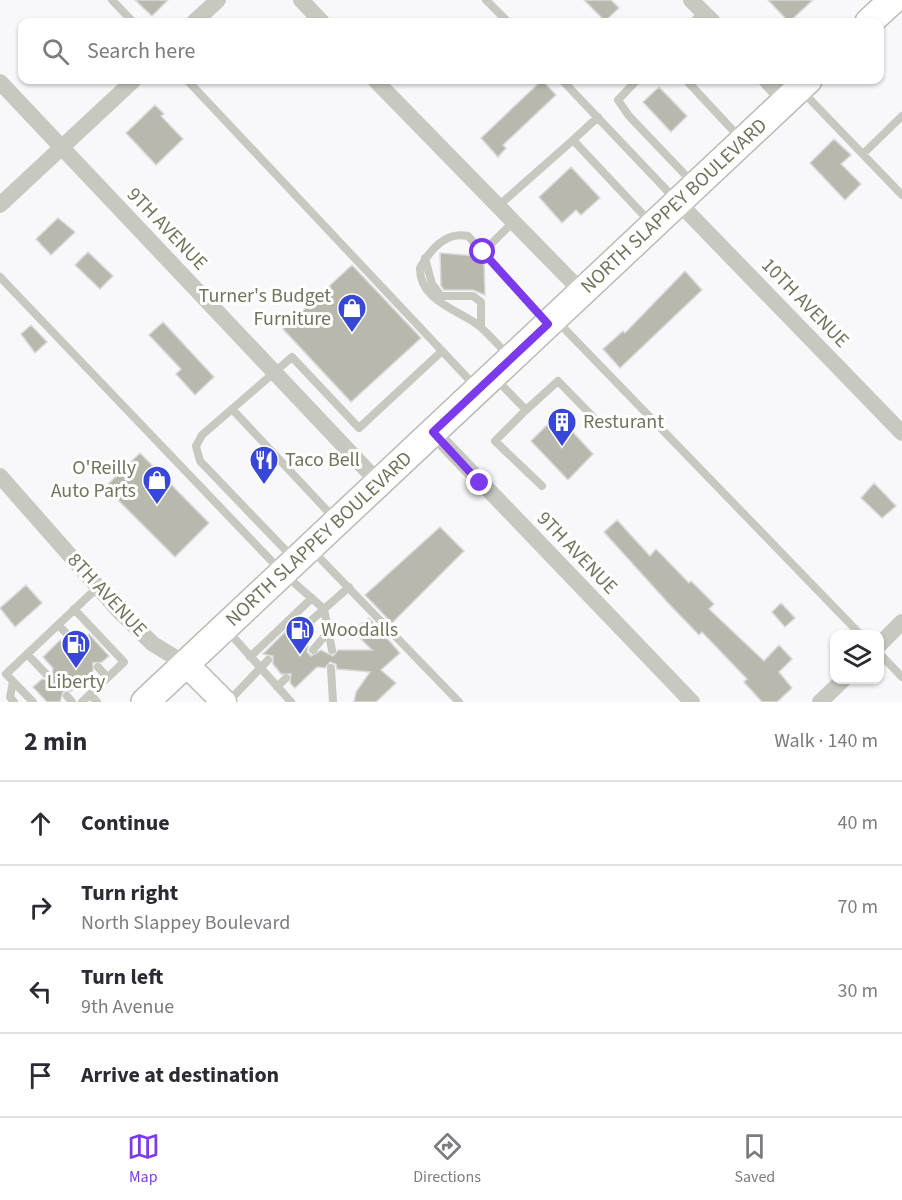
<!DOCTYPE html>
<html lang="en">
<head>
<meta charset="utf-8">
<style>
	body { margin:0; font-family:"Source Sans 3",sans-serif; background:#f7f7f7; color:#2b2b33 }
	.controls { position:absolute; right:18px; bottom:18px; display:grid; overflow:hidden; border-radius:12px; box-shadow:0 2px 4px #0004 }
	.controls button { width:54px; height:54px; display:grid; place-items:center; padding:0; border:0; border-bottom:2px solid #e1e1e2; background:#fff; color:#2b2b33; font:30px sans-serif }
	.stop { position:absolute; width:18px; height:18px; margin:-14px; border:4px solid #7c3aed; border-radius:50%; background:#fff }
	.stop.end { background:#7c3aed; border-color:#fff; box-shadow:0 2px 6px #0008 }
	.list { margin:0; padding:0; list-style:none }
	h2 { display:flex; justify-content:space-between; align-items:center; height:78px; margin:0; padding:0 24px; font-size:26px }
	h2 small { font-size:20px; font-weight:400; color:#7c7c81 }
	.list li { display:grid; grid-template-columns:39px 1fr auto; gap:18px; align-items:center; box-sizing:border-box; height:84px; padding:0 24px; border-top:2px solid #e1e1e2 }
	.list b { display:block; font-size:22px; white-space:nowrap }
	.list p { margin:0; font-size:20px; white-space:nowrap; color:#7c7c81 }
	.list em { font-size:20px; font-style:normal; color:#7c7c81 }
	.icon { flex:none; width:33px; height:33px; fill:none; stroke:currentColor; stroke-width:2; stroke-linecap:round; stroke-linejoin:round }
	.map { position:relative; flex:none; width:902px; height:702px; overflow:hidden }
	.search { position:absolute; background:#fff; box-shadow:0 2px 4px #0004; left:18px; right:18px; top:18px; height:66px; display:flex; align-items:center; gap:15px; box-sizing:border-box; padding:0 21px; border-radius:12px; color:#7c7c81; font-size:22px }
	.sheet { height:414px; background:#fff }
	nav { display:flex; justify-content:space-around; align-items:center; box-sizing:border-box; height:84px; border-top:2px solid #e1e1e2; background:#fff; font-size:16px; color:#7c7c81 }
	nav a { display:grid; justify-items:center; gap:3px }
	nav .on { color:#7c3aed }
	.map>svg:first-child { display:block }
	.building { fill:#b8b9ac; stroke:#dad9db; stroke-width:1.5 }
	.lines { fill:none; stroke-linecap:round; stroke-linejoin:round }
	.secondary-casing { stroke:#bcbdb3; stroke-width:27 }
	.primary-casing { stroke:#babbb2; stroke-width:30 }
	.lane { stroke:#c7c8c0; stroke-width:8 }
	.street { stroke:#c7c8c0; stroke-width:16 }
	.secondary { stroke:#fff; stroke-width:24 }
	.primary { stroke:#fff; stroke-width:27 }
	.route { stroke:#7c3aed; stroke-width:8 }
	.labels { text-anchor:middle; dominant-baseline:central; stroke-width:6; stroke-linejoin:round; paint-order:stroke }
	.street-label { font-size:20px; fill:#72745d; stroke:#fff }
	.poi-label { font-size:20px; fill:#72745d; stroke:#fff; text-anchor:start }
</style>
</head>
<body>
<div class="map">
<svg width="902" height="702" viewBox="0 0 902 702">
	<rect width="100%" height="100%" fill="#f8f7f9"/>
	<path class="building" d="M135 0H168L152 16Z
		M584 0H611L619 8 605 21Z
		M768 0H813L789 22Z
		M542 80 556 95 503 145 506 148 498 157 481 138Z
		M659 87 687 116 671 132 643 102Z
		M155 105 164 114 161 116 183 139 156 165 126 133Z
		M834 139 851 155 841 164 861 184 845 200 810 163Z
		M571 167 600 198 581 215 576 210 562 223 539 197Z
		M58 218 75 232 51 255 36 239Z
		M88 252 113 276 100 289 75 265Z
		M440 253 477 256 484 263 485 295 473 290H444L441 286Z
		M352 265 421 338 351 402 283 329Z
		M685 271 702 290 620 368 603 349 623 331 625 333Z
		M163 322 214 377 195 395 176 374 181 369 149 335Z
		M31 325 47 342 35 353 21 334Z
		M557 415 593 454 568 480 531 441Z
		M140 453 209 523 175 557 105 487Z
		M874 483 896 506 882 518 861 498Z
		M617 520 650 556 656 549 689 583 691 581 714 604 709 609 764 661 779 645 792 659 779 672 792 688 777 702H762L744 682 747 679 702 632 699 635 670 605 604 532Z
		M440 527 464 551 392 623 365 595Z
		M26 585 42 603 15 627 0 608Z
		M781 603 795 618 785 627 772 612Z
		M369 618 400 653 381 670 396 683 376 702H354L356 692 370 672 337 669 336 664 330 662 325 668 317 667 295 688 290 683 291 674H281L273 664V656L263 654 291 626 292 637 301 638 308 646 307 652 311 656 321 650 333 656 338 650H372L352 630Z
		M89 634 109 656 102 662 93 663V671L71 691 63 692 60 702H47L33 687 42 679 47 680 52 676 53 668 43 657 60 640 71 652 73 649 80 651 84 646 83 641Z"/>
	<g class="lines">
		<g class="secondary-casing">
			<path id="secondary" d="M186 664 224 702"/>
		</g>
		<g class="primary-casing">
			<path id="primary" d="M869 22 893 0
				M145 702 808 80"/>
		</g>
		<path class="lane" d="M112 0 133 22
			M486 0 508 22
			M693 22 703 12
			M187 80 476 387
			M562 80 675 199
			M637 80 618 100 629 116 693 183
			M686 80 741 139
			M802 91 902 195
			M573 140 598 117
			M863 154 902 116
			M497 207 573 140 651 223
			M483 252 512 223
			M425 258 432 284 441 296H473L481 302V327
			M0 277 283 573 324 609 332 650
			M556 320 860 634
			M509 356C499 346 489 334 478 325 458 310 419 300 420 268 430 250 446 231 468 236L545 321
			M495 378 526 410 558 381 598 422
			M232 409 334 518
			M526 410 495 441 542 486
			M312 550 459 702
			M294 559 200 461 196 446 202 435 292 357 359 428 442 351
			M74 609 124 662 82 702
			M58 625 78 645
			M227 630 291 702
			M297 633 349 587
			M313 650 328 632
			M27 654 46 674
			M880 654 902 677
			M250 657 312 598
			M98 667 107 677
			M331 668 333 702
			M13 682 10 697 14 702
			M277 687 286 678
			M90 694 97 702
			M67 696 72 702
			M33 702 6 674 98 587
			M228 702 268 660"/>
		<path class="street" d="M301 0 322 22
			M691 0 713 22
			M194 22 218 0
			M375 80 582 292
			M766 80 786 101
			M0 82 379 483
			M678 202 902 433
			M0 205 134 80
			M433 432 692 702
			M0 476 118 610 153 644 186 664
			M880 644 902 622
			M820 702 843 680"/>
		<use href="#secondary" class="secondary"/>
		<use href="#primary" class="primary"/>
	</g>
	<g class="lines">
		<path class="route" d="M480 483 433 432 548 324 483 252"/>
	</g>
	<defs>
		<g id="shop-pin" transform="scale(1.5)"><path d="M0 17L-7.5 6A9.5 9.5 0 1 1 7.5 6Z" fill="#3847d8" stroke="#fff"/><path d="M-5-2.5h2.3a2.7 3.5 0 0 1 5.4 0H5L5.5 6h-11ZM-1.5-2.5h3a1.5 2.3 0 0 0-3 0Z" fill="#fff"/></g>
		<g id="building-pin" transform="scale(1.5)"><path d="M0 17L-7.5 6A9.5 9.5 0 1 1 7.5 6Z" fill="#3847d8" stroke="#fff"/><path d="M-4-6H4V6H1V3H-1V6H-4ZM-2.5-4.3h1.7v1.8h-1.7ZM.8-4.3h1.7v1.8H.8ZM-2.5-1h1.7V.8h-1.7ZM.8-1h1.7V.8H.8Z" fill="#fff"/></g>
		<g id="restaurant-pin" transform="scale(1.5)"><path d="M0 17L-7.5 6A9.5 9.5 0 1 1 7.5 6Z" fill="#3847d8" stroke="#fff"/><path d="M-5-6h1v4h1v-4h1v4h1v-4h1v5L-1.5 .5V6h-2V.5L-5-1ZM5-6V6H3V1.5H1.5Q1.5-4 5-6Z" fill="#fff"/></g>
		<g id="fuel-pin" transform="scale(1.5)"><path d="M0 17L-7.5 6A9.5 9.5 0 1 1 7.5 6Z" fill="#3847d8" stroke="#fff"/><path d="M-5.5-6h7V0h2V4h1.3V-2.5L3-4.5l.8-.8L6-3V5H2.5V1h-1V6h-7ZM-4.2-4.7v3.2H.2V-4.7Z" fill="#fff"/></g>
	</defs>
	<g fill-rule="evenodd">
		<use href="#shop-pin" x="352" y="308"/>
		<use href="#building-pin" x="562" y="422"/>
		<use href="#restaurant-pin" x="264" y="460"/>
		<use href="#shop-pin" x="157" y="480"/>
		<use href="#fuel-pin" x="300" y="630"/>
		<use href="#fuel-pin" x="76" y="644"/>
	</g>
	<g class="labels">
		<g class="street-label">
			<text transform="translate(674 206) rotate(-43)">NORTH SLAPPEY BOULEVARD</text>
			<text transform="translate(167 229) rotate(46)">9TH AVENUE</text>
			<text transform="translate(805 303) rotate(46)">10TH AVENUE</text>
			<text transform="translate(319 539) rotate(-43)">NORTH SLAPPEY BOULEVARD</text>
			<text transform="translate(577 553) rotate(46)">9TH AVENUE</text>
			<text transform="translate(107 595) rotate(47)">8TH AVENUE</text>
		</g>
		<g class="poi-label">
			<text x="331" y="296" text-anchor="end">Turner's Budget<tspan x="331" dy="23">Furniture</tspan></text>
			<text x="583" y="422">Resturant</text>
			<text x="285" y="460">Taco Bell</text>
			<text x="136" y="468" text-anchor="end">O'Reilly<tspan x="136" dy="23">Auto Parts</tspan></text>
			<text x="321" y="630">Woodalls</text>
			<text x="76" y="682" text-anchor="middle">Liberty</text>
		</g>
	</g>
</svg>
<div class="controls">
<button><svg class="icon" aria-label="layers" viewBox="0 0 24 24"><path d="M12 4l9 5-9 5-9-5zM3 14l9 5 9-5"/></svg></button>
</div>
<div class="stop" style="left:483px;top:252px"></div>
<div class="stop end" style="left:480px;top:483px"></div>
<div class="search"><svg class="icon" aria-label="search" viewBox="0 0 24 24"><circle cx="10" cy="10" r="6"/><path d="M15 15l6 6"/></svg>Search here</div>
</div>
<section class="sheet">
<h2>2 min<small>Walk · 140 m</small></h2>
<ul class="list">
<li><svg class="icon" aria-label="ahead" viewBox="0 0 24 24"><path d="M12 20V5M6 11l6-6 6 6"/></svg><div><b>Continue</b></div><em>40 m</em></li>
<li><svg class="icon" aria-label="right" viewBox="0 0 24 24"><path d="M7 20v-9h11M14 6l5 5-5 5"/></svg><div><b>Turn right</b><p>North Slappey Boulevard</p></div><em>70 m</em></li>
<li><svg class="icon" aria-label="left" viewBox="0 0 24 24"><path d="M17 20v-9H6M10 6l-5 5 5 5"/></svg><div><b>Turn left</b><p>9th Avenue</p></div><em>30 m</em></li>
<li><svg class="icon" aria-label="arrive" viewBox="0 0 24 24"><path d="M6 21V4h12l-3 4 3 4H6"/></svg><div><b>Arrive at destination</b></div></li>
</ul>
</section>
<nav>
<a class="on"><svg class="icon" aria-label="map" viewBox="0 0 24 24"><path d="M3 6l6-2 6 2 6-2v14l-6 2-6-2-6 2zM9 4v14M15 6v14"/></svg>Map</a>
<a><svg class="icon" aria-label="directions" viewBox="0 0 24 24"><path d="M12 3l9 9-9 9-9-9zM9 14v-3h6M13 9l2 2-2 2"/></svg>Directions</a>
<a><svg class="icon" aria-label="saved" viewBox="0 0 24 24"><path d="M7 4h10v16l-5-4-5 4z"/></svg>Saved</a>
</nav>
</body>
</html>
